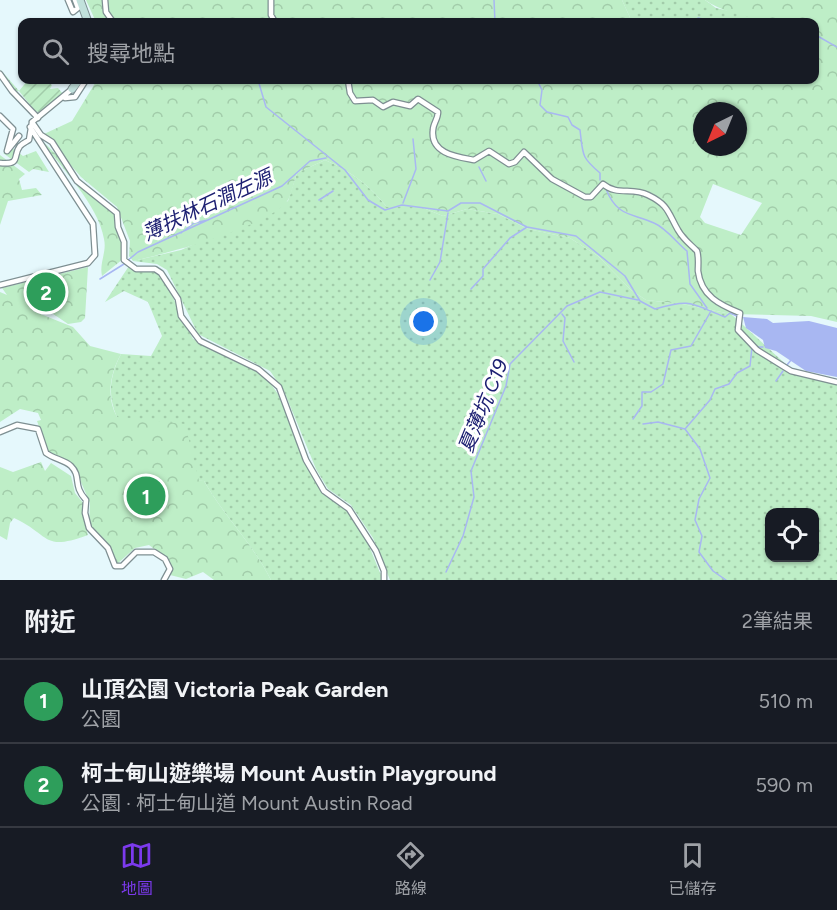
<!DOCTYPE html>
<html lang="zh-TW">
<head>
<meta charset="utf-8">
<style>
	body { margin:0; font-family:Figtree,"Noto Sans TC",sans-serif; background:#242831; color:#f1f3f6 }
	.controls { position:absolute; right:18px; bottom:18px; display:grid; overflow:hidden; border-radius:12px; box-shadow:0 2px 4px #0004 }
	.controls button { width:54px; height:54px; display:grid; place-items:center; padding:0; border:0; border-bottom:2px solid #363941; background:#171b24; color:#f1f3f6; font:30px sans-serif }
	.compass { position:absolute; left:693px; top:102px; width:54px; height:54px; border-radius:50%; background:#171b24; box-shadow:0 2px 4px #0004; rotate:223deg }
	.you { position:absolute; left:424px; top:322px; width:21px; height:21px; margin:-15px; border:4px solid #fff; border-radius:50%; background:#1a73e8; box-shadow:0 0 0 9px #1a73e833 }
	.badge { display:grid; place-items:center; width:39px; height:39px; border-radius:50%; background:#7c3aed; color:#fff; font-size:20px; font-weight:700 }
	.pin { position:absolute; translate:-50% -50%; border:3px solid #fff; box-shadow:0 2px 6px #0006 }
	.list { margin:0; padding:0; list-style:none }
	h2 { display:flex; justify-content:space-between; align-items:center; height:78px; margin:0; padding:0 24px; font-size:26px }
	h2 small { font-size:20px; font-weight:400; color:#9ea1a6 }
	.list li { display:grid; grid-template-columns:39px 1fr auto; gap:18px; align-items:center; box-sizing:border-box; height:84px; padding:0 24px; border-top:2px solid #363941 }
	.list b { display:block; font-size:22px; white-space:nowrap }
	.list p { margin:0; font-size:20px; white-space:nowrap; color:#9ea1a6 }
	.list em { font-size:20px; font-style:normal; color:#9ea1a6 }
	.icon { flex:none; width:33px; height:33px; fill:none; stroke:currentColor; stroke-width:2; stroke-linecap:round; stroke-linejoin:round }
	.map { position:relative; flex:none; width:837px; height:580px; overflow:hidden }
	.search { position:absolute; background:#171b24; box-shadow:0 2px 4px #0004; left:18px; right:18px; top:18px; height:66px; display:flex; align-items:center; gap:15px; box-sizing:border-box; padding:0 21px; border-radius:12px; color:#9ea1a6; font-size:22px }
	.sheet { height:246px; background:#171b24 }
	nav { display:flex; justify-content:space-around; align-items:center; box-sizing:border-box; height:84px; border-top:2px solid #363941; background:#171b24; font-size:16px; color:#9ea1a6 }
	nav a { display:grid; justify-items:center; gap:3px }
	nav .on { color:#7c3aed }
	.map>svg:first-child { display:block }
	.grass { fill:url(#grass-dots); fill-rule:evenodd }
	.forest { fill:url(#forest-crowns); fill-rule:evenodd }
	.garden { fill:url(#garden-furrows) }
	.water { fill:#a8b7f2 }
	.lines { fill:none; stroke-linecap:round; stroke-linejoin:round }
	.stream { stroke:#a8b7f2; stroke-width:1.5 }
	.street-casing { stroke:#7e8f92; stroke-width:7 }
	.secondary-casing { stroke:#7e8f92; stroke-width:9 }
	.street { stroke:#fff; stroke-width:4.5 }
	.secondary { stroke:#c1e1dc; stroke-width:7 }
	.labels { text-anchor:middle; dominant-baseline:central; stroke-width:6; stroke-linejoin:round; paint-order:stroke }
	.water-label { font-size:20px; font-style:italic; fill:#1d2072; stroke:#fff }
</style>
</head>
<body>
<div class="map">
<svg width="837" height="580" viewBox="0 0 837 580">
	<defs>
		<pattern id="grass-dots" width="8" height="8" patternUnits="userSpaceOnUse" patternTransform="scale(1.5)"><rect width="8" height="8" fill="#beeec7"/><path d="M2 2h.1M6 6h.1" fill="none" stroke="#a2ccaa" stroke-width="1.8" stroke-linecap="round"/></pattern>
		<pattern id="forest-crowns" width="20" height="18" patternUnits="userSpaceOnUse" patternTransform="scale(1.5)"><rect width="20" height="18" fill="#beeec7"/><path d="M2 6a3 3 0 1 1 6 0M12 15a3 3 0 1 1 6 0" fill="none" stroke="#a2ccaa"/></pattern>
		<pattern id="garden-furrows" width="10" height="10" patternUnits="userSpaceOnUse" patternTransform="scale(1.5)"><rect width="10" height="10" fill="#beeec7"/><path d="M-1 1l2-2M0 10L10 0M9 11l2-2" fill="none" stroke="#a2ccaa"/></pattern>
	</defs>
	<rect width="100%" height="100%" fill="#e5f8fc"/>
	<path class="grass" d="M622 0H705L716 8 780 22H632Z
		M325 160C351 171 370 186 387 207H421L443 216 467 209 498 214 528 229 570 238 598 256 631 290 646 300 682 304 731 314 791 369 822 377 837 384V580H390L373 538 351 505 328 489 316 469 284 391 270 371 198 334 167 270 157 264 133 261 181 250 288 201 297 173ZM770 512H814V558H770Z
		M129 266 132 269 155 270 162 275 193 339 265 376 278 394 310 472 323 494 346 510 367 541 383 580H271C253 544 224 516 204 481L170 480C134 442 91 411 121 354L151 356 162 336 148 302 124 291 105 302Z"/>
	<path class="forest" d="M86 0H622L632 22H96Z
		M705 0H837V322L811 316 731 314 682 304 646 300 631 290 598 256 570 238 528 229 498 214 467 209 443 216 421 207H387C370 186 351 171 325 160L297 173C294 181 292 193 288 200 271 226 165 254 133 261L129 256 130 241 117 207 81 177 44 134 72 121 97 80H814V22C782 22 732 19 705 0ZM702 111H738V147H702ZM713 184 762 203 741 235 705 223 700 217Z
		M41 140C56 152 66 168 80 181 108 208 127 214 123 259L102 276C99 263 107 252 104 239 98 204 61 168 41 140Z
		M14 149 23 156 36 151 49 172 33 169 29 172 3 153Z
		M0 155 25 174 19 179 22 190 36 188 42 195 8 201 0 225Z
		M88 267 85 318 81 322 68 324 46 309 33 311 73 327 90 346 121 354C110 374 106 397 117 417L185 424 199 481H204C224 516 253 544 271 580H214L203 572 186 579 170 575 169 560 149 545 135 548 117 564 106 541 89 524 90 503 74 466 49 453 37 421 41 420 38 413 20 409 0 422V292L7 295 2 288Z
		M41 462 45 471 51 463 71 476 75 493 84 504 82 513 88 535C42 552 51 535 14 518L10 523 7 540 0 536V467L13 472Z"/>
	<path class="garden" d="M0 69 19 91 28 80H45L52 85 50 89 58 88 63 94 42 113 35 111 19 91 14 92Z"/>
	<path class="water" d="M743 317 767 319 773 323 809 321 837 328V377L806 371 776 351 765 348 763 340 746 328Z"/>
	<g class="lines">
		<path class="stream" d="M494 0 495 22
			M698 18 717 22
			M814 34 837 47
			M258 80 266 107 345 170 368 200 385 210 402 205 448 211 461 203H480L527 227 576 236 625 276 640 301 655 309C693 298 691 304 725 317L730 313 737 316
			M537 80 542 90 540 105 547 112 568 117 572 125 580 130C583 155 581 157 600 173V180
			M479 167 486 181
			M606 189C617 217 632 213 654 223 666 228 677 243 687 251L690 284 707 308
			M319 200 333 191
			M403 203 416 169 413 139
			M181 233 194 223 208 220
			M127 261 138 252 282 186 310 161 326 158
			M100 279 124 264
			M430 280 440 262 448 213
			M471 289 483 276V269L510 238 527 227
			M562 314 565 318 563 341 574 362
			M787 365 791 360
			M776 381 783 371
			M633 419 642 406V392H651L663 384 671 350 691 346 711 311
			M643 424 658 422 685 429
			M446 572 463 536 474 497 471 471 506 386 510 364 567 306 600 292 638 300
			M726 580 713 571 699 552 702 536 695 520 699 499 710 478 700 449 685 429 710 400 715 389 729 384 737 373 750 366 752 347H763"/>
		<g class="street-casing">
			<path id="street" d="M68 0 73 12 78 8 75 0
				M105 0 106 12 113 22
				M271 0V15L275 22
				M0 74 12 91 38 118
				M348 80 350 93 355 101 373 100 383 107 393 102 410 106 418 99 438 112C438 119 433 124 433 130 430 154 458 157 474 160L489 151 509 164 515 162 524 152 552 179 585 197H591L603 184C617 196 632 187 648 195 669 205 668 213 678 230 683 239 690 244 697 251 699 258 698 264 698 271 701 296 720 305 740 313L738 330 757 350 791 371 837 382
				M65 98 75 97 86 80
				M0 116 13 129 7 151 19 136
				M32 122 41 135 52 142 77 181 117 213 118 227 124 242V260L136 269H155L161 273 178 299 181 316 200 341 258 369 279 387 306 460 324 491 349 509 376 551 384 571V580
				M0 163C22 165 12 156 20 146 23 143 26 142 29 140L32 122 72 89
				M0 285 88 263 95 255 93 224 30 127
				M0 432 17 425 38 429 46 453C54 459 65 460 71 466 82 477 72 485 86 500L85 513 89 528 108 548 115 566H122L136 552H154L165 559 170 569 164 580"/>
		</g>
		<g class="secondary-casing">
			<path id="secondary" d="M80 0 88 22
				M72 89 79 80"/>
		</g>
		<use href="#street" class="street"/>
		<use href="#secondary" class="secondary"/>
	</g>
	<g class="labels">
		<g class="water-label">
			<text transform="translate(207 205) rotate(-25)">薄扶林石澗左源</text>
			<text transform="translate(483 406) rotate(-68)">夏薄坑 C19</text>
		</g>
	</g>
</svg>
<div class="controls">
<button><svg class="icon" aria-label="locate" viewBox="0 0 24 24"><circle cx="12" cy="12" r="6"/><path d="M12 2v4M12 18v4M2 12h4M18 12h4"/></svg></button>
</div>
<svg class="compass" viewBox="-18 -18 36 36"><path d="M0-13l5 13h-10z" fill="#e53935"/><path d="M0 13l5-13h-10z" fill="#9ea1a6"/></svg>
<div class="you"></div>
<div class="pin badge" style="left:146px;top:496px;background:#2e9e5b">1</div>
<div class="pin badge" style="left:46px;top:292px;background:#2e9e5b">2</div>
<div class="search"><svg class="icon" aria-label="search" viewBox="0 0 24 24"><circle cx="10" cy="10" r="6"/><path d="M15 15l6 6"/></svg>搜尋地點</div>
</div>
<section class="sheet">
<h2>附近<small>2筆結果</small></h2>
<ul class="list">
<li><span class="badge" style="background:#2e9e5b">1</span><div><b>山頂公園 Victoria Peak Garden</b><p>公園</p></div><em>510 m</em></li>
<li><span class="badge" style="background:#2e9e5b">2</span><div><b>柯士甸山遊樂場 Mount Austin Playground</b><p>公園 · 柯士甸山道 Mount Austin Road</p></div><em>590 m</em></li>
</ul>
</section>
<nav>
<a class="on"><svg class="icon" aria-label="map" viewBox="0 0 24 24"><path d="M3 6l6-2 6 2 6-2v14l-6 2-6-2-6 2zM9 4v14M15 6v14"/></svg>地圖</a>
<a><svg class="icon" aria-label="directions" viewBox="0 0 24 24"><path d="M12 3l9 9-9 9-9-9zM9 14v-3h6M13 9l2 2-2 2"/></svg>路線</a>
<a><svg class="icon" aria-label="saved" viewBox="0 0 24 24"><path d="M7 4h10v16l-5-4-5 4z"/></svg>已儲存</a>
</nav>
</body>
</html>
